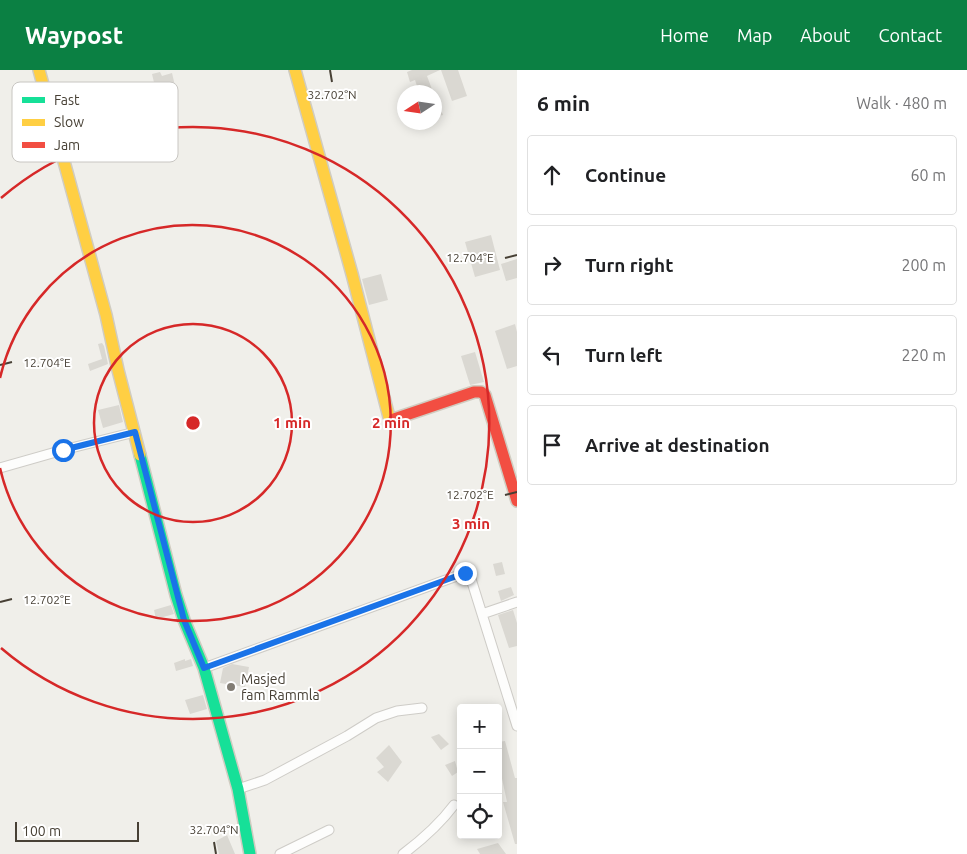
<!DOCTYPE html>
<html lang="en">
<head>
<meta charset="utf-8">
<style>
	body { margin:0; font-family:Ubuntu,sans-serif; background:#f2f2f2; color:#202124 }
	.controls { position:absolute; right:15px; bottom:15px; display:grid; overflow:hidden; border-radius:5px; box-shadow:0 2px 12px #0003 }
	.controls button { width:45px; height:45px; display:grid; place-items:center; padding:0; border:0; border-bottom:1px solid #e0e0e0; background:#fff; color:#202124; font:25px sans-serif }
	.compass { position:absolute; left:397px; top:15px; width:45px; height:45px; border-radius:50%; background:#fff; box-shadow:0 2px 12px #0003; rotate:258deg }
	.scale { position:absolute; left:15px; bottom:12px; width:124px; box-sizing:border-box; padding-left:5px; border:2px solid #474035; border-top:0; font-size:14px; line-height:18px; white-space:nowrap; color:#474035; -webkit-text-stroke:4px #fff; paint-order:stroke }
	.stop { position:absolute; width:15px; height:15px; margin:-11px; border:4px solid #1a73e8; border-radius:50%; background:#fff }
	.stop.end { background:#1a73e8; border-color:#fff; box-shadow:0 1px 5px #0008 }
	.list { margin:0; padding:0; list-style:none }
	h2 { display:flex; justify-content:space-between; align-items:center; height:65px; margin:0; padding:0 20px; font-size:21px }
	h2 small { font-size:16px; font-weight:400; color:#757577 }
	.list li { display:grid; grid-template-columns:32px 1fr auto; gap:15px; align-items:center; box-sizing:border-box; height:80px; margin:0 10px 10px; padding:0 10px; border:1px solid #e0e0e0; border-radius:5px }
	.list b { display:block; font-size:19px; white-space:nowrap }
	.list em { font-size:16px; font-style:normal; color:#757577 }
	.icon { flex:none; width:28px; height:28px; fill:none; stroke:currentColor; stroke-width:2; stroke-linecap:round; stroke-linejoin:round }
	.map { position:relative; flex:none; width:517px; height:784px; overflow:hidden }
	header { display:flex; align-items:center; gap:30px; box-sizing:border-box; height:70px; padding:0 25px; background:#0b8043; color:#fff }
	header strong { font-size:24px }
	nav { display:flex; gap:28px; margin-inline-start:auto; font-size:18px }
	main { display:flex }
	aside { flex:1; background:#fff }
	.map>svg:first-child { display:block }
	.building { fill:#dad8d2 }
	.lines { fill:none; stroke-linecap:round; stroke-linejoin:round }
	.street-casing { stroke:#ceccc7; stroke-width:11 }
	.fast-casing { stroke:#d0ccc1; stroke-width:14 }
	.slow-casing { stroke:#d0ccc1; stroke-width:14 }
	.jam-casing { stroke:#d0ccc1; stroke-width:14 }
	.street { stroke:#fdfdfc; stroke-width:9 }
	.fast { stroke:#16e098; stroke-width:11 }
	.slow { stroke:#ffcf43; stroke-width:11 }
	.jam { stroke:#f24e42; stroke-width:11 }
	.route { stroke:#1a73e8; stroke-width:6 }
	.ticks { fill:none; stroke:#474035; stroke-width:2 }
	.ring { fill:none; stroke:#d62828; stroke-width:2.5 }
	.poi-dot { fill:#827d74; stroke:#fff; stroke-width:2 }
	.labels { text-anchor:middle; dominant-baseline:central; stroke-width:4; stroke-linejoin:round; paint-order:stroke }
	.poi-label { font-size:14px; fill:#474035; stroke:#fff; text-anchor:start }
	.key { fill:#fff; stroke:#c8c6c2; stroke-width:1 }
	.key-label { font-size:14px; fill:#474035 }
	.ticks-label { font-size:12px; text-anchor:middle; fill:#474035; stroke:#fff; stroke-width:4; stroke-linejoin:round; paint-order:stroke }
	.centre { fill:#d62828; stroke:#fff; stroke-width:2.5 }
	.ring-label { font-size:15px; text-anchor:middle; font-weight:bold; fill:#d62828; stroke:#fff; stroke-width:4; stroke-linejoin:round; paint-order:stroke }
</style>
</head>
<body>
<header>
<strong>Waypost</strong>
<nav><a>Home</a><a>Map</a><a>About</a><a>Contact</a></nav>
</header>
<main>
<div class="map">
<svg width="517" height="784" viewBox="0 0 517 784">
	<rect width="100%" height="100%" fill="#f0efea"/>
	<path class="building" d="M412 0H440L427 6 433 22H419L415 10 410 12 407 2Z
		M441 0H458L467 26 452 31Z
		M160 2 162 6 172 3 176 20 157 25 152 4Z
		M440 37 443 45 434 47V38Z
		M491 165 500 200 475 207 465 172Z
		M517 189V208L506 211 501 194Z
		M381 204 388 230 369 235 362 209Z
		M515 254 517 262V296L507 299 495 261Z
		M102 273 104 276 108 294 90 301 88 294 102 289 98 274Z
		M475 282 484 312 470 315 461 286Z
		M119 335 123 352 103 358 98 340Z
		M502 492 505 504 496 506 493 494Z
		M511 517 514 525 501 531 498 521Z
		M171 535 174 544 156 549 154 540Z
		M513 540 517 553V576L509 578 498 545Z
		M185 589V591L191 589 193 596 176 601 174 593Z
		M232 594 249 597 245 617 220 613 223 598Z
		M203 625 207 639 190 644 185 630Z
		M439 664 449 674 441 680 431 667Z
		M505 671 515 708H517V774H515L503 732H507L501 704 498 705V672Z
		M389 675 402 692 388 712 377 702 384 697 376 688Z
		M455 691 458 702 452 706 445 695Z
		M227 765 235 784H219L216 771Z
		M498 773 506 784H480L477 779Z"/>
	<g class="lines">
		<g class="street-casing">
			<path id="street" d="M0 398 63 380 135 362
				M482 544 517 532
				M204 598 465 503 468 504 471 509 517 656
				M238 719 265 710 347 666 376 648 397 641 422 638
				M280 784 329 760
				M403 784C423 769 439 755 454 735"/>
		</g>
		<g class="fast-casing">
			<path id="fast" d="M140 385 176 525 184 550 204 598 238 719 250 784"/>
		</g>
		<g class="slow-casing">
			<path id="slow" d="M39 0 106 245 118 300 140 385
				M295 0 352 204 389 347 394 349"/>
		</g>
		<g class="jam-casing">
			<path id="jam" d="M394 349 474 322H481L485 325 517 431"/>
		</g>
		<use href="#street" class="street"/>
		<use href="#fast" class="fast"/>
		<use href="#slow" class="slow"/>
		<use href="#jam" class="jam"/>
	</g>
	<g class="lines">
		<path class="route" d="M63 380 135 362 184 550 204 598 465 503"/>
	</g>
	<path class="ticks" d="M330 0 332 12M505 188 517 185M0 295 12 292M505 425 517 422M0 532 12 529M214 772 216 784"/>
	<g class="ring">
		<circle cx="193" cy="353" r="99"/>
		<path d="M0 308A198 198 0 1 1 0 398"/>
		<path d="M1 128A296 296 0 1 1 1 578"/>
	</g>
	<circle class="poi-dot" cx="231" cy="617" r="5"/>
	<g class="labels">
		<g class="poi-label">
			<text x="241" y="609">Masjed<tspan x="241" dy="16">fam Rammla</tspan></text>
		</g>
	</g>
	<rect x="12" y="12" width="166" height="80" rx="8" class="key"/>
	<rect x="22" y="27" width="23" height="6" fill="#16e098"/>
	<rect x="22" y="49" width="23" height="7" fill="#ffcf43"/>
	<rect x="22" y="72" width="23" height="6" fill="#f24e42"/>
	<g class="key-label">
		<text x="54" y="35">Fast</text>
		<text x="54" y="57">Slow</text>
		<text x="54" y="80">Jam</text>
	</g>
	<g class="ticks-label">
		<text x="332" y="29">32.702°N</text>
		<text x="470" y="192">12.704°E</text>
		<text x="47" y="297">12.704°E</text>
		<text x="470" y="429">12.702°E</text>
		<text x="47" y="534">12.702°E</text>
		<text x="214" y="764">32.704°N</text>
	</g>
	<circle cx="193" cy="353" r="8" class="centre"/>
	<g class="ring-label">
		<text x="292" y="358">1 min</text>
		<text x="391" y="358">2 min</text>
		<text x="471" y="459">3 min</text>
	</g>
</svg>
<div class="controls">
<button>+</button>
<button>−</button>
<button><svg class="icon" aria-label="locate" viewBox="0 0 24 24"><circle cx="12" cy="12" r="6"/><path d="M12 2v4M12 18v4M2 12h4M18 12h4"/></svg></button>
</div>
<svg class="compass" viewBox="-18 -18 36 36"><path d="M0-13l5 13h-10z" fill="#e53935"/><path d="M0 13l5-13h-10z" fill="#757577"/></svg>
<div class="scale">100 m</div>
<div class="stop" style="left:63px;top:380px"></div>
<div class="stop end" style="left:465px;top:503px"></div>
</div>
<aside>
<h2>6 min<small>Walk · 480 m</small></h2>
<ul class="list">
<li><svg class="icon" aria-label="ahead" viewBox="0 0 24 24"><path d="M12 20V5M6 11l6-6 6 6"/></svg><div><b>Continue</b></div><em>60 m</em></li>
<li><svg class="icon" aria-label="right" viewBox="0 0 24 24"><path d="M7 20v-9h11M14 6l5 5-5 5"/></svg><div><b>Turn right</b></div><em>200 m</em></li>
<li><svg class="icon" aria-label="left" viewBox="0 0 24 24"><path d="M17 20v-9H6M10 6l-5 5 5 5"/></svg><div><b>Turn left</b></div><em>220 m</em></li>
<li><svg class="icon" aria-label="arrive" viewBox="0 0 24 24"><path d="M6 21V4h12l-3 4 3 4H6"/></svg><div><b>Arrive at destination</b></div></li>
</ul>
</aside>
</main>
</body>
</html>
